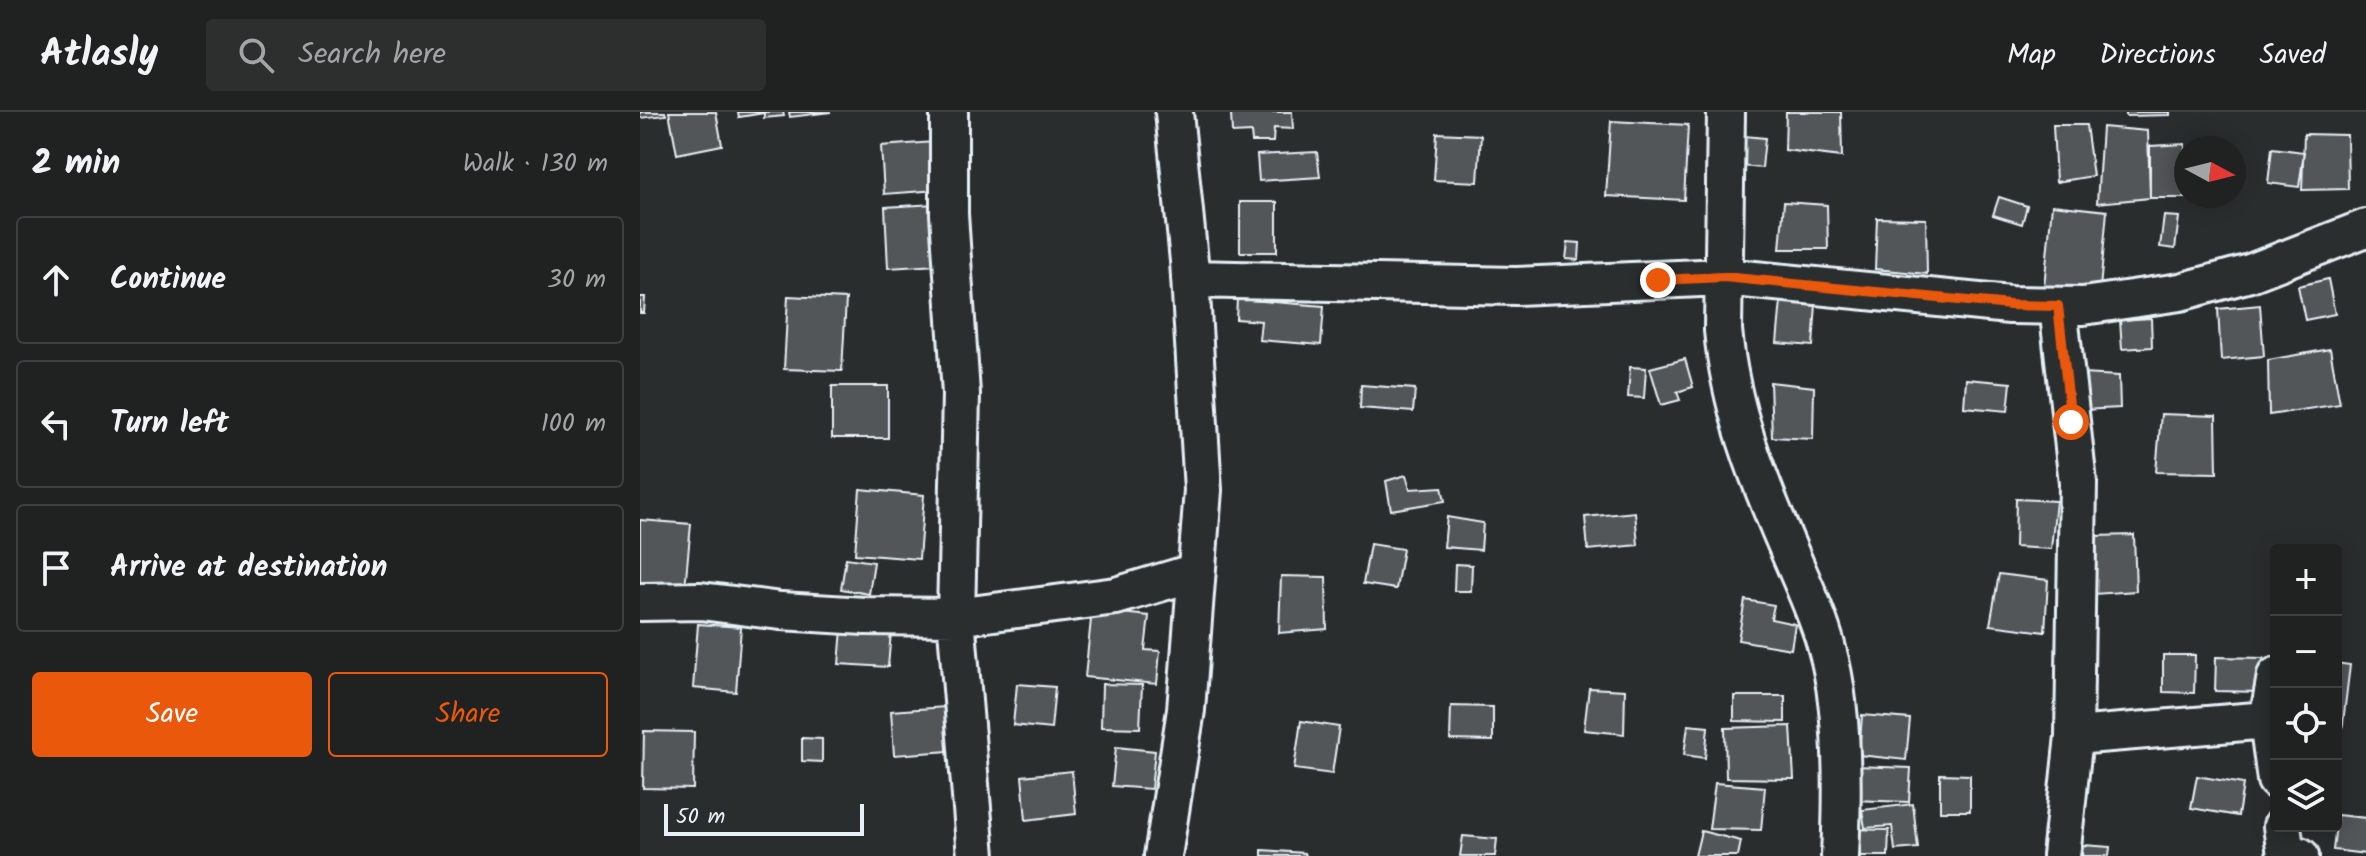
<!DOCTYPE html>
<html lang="en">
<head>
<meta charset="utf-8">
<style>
	body { margin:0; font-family:Kalam,sans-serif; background:#2d2f2f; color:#f1f3f6 }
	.controls { position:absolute; right:24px; bottom:24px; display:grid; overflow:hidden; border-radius:8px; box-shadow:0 4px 20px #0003 }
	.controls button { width:72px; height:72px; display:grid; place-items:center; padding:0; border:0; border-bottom:2px solid #3d3f40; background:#202222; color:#f1f3f6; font:40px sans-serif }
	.compass { position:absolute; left:1534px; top:24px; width:72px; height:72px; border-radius:50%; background:#202222; box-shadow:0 4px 20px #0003; rotate:97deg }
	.scale { position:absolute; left:24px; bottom:20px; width:200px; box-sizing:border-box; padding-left:8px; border:4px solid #e8f1f8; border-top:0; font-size:22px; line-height:28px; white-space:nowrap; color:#e8f1f8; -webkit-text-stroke:6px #2a2d2e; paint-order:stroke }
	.stop { position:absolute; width:24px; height:24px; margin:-18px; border:6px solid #ea580c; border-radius:50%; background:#fff }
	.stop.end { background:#ea580c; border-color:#fff; box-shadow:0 2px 8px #0008 }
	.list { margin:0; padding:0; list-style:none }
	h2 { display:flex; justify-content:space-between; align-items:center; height:104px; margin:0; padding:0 32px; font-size:34px }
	h2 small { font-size:26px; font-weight:400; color:#a2a4a5 }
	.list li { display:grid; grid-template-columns:52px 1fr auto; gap:24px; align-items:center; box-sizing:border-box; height:128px; margin:0 16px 16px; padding:0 16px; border:2px solid #3d3f40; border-radius:8px }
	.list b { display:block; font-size:30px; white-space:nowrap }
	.list em { font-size:26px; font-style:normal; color:#a2a4a5 }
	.actions { display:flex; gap:16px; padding:24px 32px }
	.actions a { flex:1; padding:18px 0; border:2px solid #ea580c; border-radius:8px; text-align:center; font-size:28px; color:#ea580c }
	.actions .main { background:#ea580c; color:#fff }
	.icon { flex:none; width:44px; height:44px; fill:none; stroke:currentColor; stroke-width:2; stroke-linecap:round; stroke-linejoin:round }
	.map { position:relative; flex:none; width:1726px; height:744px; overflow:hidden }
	header { display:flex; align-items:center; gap:48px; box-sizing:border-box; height:112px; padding:0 40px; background:#202222; border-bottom:2px solid #3d3f40 }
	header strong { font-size:38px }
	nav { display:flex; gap:44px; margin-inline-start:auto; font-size:28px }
	.search { width:560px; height:72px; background:#2d2f2f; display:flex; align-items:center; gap:20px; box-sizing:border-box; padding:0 28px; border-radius:8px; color:#a2a4a5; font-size:30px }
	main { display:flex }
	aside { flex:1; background:#202222 }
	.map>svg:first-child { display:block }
	.building { fill:#535759; stroke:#e8f1f8; stroke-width:2 }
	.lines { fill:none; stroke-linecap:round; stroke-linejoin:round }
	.minor-casing { stroke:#e8f1f8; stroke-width:42 }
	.minor { stroke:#2a2d2e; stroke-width:36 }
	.route { stroke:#ea580c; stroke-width:10 }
</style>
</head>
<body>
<header>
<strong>Atlasly</strong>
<div class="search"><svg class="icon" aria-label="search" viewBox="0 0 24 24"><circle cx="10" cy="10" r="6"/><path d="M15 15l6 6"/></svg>Search here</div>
<nav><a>Map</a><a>Directions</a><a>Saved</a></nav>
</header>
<main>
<aside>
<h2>2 min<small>Walk · 130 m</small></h2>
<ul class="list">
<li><svg class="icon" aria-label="ahead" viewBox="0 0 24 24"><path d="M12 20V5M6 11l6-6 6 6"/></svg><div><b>Continue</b></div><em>30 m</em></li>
<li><svg class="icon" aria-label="left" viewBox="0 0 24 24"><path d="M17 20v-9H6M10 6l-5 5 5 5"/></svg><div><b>Turn left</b></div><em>100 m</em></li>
<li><svg class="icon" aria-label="arrive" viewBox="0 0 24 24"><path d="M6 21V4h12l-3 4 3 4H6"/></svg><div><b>Arrive at destination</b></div></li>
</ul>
<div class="actions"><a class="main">Save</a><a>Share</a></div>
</aside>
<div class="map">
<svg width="1726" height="744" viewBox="0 0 1726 744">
	<rect width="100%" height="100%" fill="#2a2d2e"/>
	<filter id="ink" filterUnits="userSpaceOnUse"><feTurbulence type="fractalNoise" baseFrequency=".0125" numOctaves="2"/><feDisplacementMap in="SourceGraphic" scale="16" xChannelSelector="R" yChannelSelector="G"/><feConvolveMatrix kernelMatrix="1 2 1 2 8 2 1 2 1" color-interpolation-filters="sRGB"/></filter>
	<g filter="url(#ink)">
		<path class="building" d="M0 0H25L26 3 0 6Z
			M29 0H76L82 33 37 42Z
			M98 0H143L144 4 124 6V1L99 5Z
			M149 0H191L150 5Z
			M611 0H652L653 17 634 16 633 30H612L611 20 592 21 591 2Z
			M1146 0H1201L1202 45 1145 38Z
			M1486 0H1530V3L1486 4Z
			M971 9 1048 13 1044 88 966 84Z
			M1413 13H1446L1453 64 1416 70Z
			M1462 15 1508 19 1510 86 1457 91Z
			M797 21 841 23 838 70 794 68Z
			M1664 22 1707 23 1708 77 1662 78Z
			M1093 23 1125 26 1122 56 1090 53Z
			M294 30 298 78 244 82 241 34Z
			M1545 32 1546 84 1549 86H1510V34Z
			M1632 36 1664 40 1659 75 1628 71Z
			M677 40 680 65 619 69 617 43Z
			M1359 85 1387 94 1382 112 1353 103Z
			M600 90H637V140H600Z
			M1144 90 1187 93 1188 137H1140Z
			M295 92 298 153 248 156 245 95Z
			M1412 93 1467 99 1460 177 1404 175Z
			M1524 104 1539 105 1535 137 1520 135Z
			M1237 106 1286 107 1287 162 1235 157Z
			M928 130 940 131 939 148 926 147Z
			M1688 167 1695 202 1665 208 1658 174Z
			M148 184 206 187 202 259 144 257Z
			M0 185H5L4 201H0Z
			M597 187 684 194 681 233 619 228 621 209 596 207Z
			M1141 188 1176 192 1173 234 1137 231Z
			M1620 193 1624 244 1581 248 1578 197Z
			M1511 206 1512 235 1482 237 1480 208Z
			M1690 237 1700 292 1629 303 1628 248Z
			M1045 247 1053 275 1037 280 1040 288 1021 293 1010 256Z
			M990 255 1006 256 1004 286 988 285Z
			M1442 262 1479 264 1480 296 1442 298Z
			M1326 267 1371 271 1368 299 1324 295Z
			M1130 270 1174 275 1173 327 1132 325Z
			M721 273 775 277 773 300 720 296Z
			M192 274H248V326H192Z
			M1521 302 1576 304 1577 361 1516 360Z
			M766 363 770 377 802 375 805 389 751 398 746 369Z
			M220 377 284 383 279 447 215 442Z
			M1376 387 1416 389 1411 437 1375 435Z
			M995 400 998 433 948 438 945 405Z
			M807 405 843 411 841 438 804 435Z
			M0 408 51 412 45 476 0 472Z
			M1494 423 1496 479 1454 482V424Z
			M730 432 763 437 756 477 723 472Z
			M206 446 234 450 229 482 201 477Z
			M815 452 832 453 831 479H814Z
			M1359 462 1408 468 1405 520 1350 513Z
			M641 464 686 465 687 517 639 521Z
			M1105 488 1134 493 1131 507 1155 512 1151 537 1098 528Z
			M452 498 509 504 505 538 520 539 517 572 445 565Z
			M58 512 101 515 96 580 53 576Z
			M202 517 251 520 248 555 199 552Z
			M1523 543H1555L1554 581 1523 580Z
			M1576 545 1623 546 1622 580 1575 579Z
			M1696 551 1710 553 1702 619 1696 618Z
			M377 572 415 575 411 617 373 613Z
			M462 572 502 573 500 616 461 615Z
			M949 576 985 578 984 622 944 618Z
			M1094 584H1145V610L1094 609Z
			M319 594 323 638 254 643 251 599Z
			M811 594 853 595V629L810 628Z
			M1222 603 1270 607 1266 648 1219 643Z
			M661 609 699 615 692 662 654 657Z
			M1048 613 1068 615 1065 646 1044 643Z
			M1151 614 1154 667 1086 666 1085 616Z
			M4 619 54 620 53 677 3 676Z
			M162 626 182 627V650L162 649Z
			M476 635 515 639 511 677 472 674Z
			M1214 654 1271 656 1269 690 1212 688Z
			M432 659 436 702 386 708 382 664Z
			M1300 662 1330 663V699H1300Z
			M1557 664 1603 672 1598 704 1551 696Z
			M1075 671 1125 675 1121 718 1069 717Z
			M1273 692 1278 736 1255 738 1252 714 1225 716 1222 698Z
			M1697 703 1726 706V742L1693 738Z
			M1208 717 1249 718 1248 744H1207Z
			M1061 719 1101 729 1098 744H1055Z
			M823 724 857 727 855 744H820Z
			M1443 733 1470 735 1469 744H1442Z
			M622 738 664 741 665 744H622Z"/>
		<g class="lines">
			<g class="minor-casing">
				<path id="minor" d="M309 0V102L321 282 316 505 336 744
					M1086 0 1083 218C1090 295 1117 364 1147 434 1161 468 1178 502 1187 537 1204 596 1203 682 1200 744
					M550 167 876 174 1084 165 1370 193 1443 194 1540 180 1610 161 1726 116
					M1418 194 1438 371 1434 624 1628 608 1636 668
					M0 490 61 489 141 499 225 504 316 505 476 484 556 460
					M1628 608 1636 564
					M1642 714 1646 743 1660 744
					M523 744 546 598 563 378 549 149 534 0
					M1421 744 1434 624"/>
			</g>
			<use href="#minor" class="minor"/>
		</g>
	</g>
	<g class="lines" filter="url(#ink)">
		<path class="route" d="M1018 168 1084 165 1370 193 1418 194 1431 310"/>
	</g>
</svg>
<div class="controls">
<button>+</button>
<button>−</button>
<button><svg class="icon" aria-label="locate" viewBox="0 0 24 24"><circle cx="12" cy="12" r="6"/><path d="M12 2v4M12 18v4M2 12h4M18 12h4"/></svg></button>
<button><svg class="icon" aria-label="layers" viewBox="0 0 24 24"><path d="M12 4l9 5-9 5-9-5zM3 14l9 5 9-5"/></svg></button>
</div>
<svg class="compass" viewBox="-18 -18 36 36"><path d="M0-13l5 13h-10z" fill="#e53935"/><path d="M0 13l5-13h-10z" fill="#a2a4a5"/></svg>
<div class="scale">50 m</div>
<div class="stop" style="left:1431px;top:310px"></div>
<div class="stop end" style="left:1018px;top:168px"></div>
</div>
</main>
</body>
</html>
